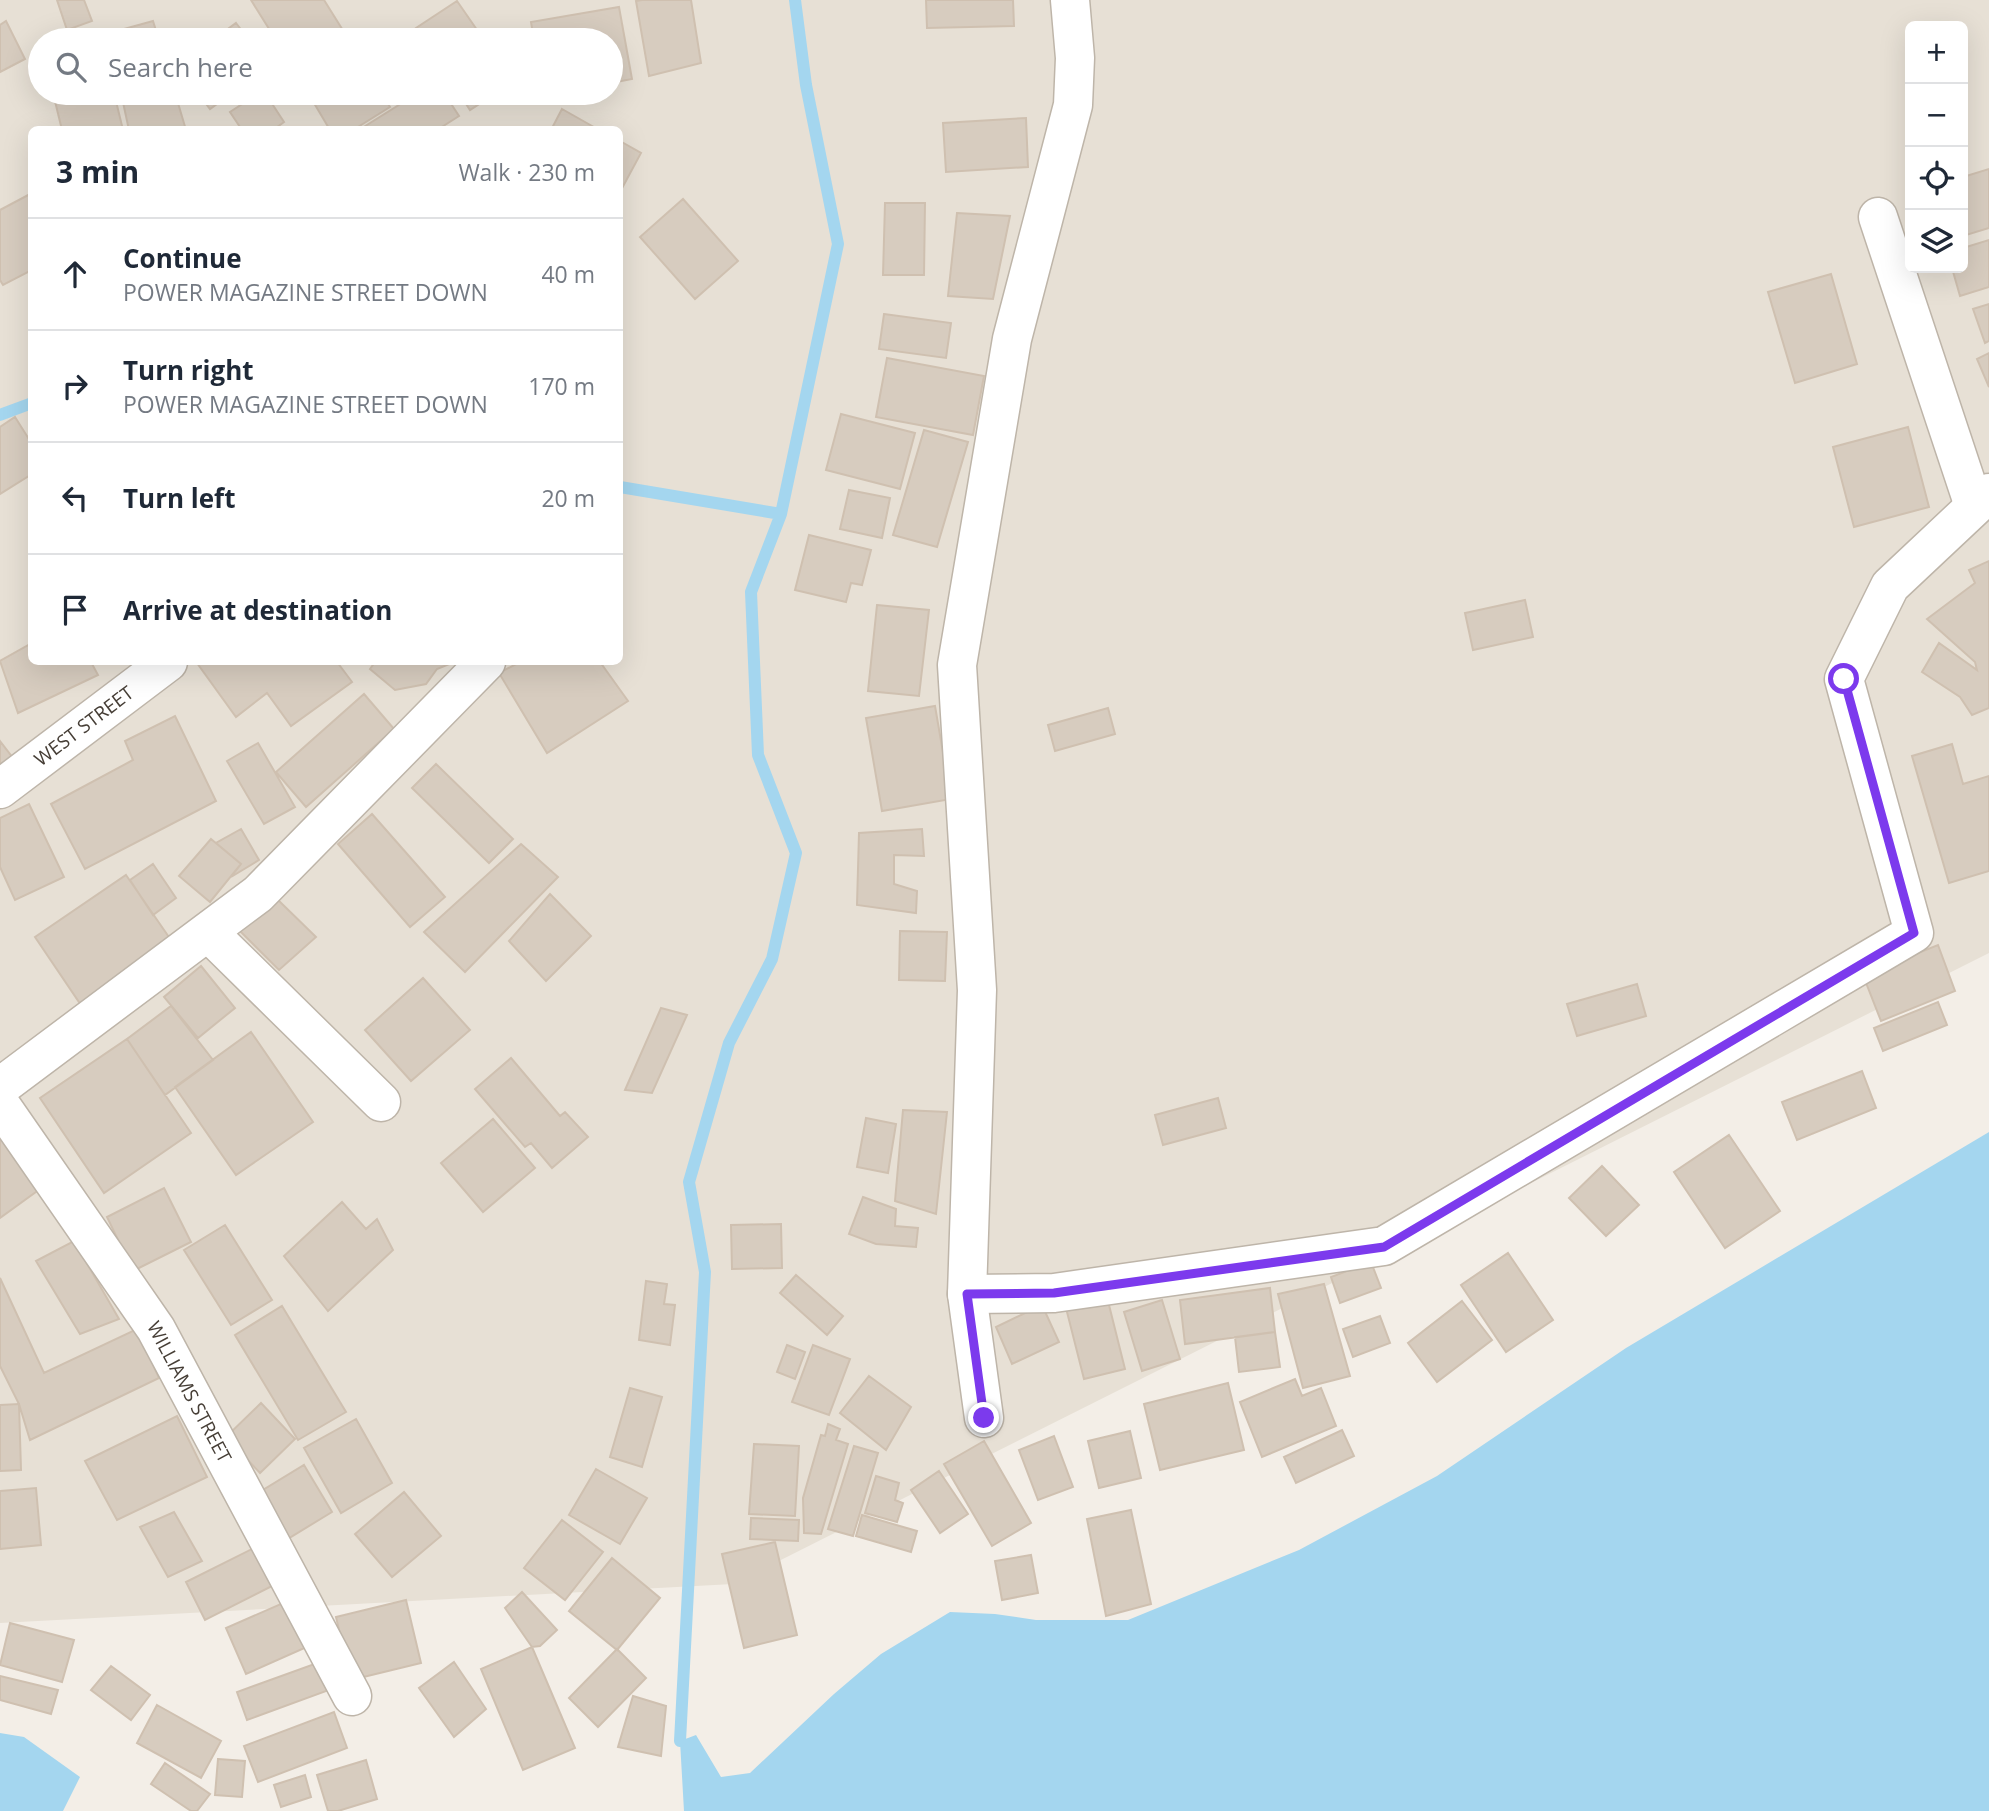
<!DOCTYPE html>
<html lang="en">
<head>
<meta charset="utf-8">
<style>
	body { margin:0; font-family:"Open Sans",sans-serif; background:#f6f6f7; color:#1f2937 }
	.controls { position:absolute; right:21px; top:21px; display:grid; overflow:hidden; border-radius:10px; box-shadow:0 7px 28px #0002 }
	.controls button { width:63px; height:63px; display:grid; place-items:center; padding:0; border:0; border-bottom:2px solid #e0e1e3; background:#fff; color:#1f2937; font:35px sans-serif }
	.stop { position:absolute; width:21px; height:21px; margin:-16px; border:5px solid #7c3aed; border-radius:50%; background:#fff }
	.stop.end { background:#7c3aed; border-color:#fff; box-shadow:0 2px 7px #0008 }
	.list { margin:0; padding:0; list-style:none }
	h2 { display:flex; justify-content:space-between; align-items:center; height:91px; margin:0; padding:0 28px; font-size:30px }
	h2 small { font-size:23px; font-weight:400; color:#747a83 }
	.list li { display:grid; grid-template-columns:46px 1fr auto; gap:21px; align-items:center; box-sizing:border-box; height:112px; padding:0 28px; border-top:2px solid #e0e1e3 }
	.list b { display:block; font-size:26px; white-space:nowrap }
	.list p { margin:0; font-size:23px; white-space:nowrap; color:#747a83 }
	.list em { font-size:23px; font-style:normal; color:#747a83 }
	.icon { flex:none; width:38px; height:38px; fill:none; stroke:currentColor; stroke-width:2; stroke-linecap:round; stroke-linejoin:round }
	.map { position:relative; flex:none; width:1989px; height:1811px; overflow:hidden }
	.search { position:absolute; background:#fff; box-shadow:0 7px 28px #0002; left:28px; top:28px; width:595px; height:77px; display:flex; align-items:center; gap:18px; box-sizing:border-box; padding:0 24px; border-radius:38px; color:#747a83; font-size:26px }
	.panel { position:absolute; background:#fff; box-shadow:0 7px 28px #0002; left:28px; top:126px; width:595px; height:539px; border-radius:10px }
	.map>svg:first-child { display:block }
	.residential { fill:#e7e0d5; fill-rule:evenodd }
	.water { fill:#a4d6ef }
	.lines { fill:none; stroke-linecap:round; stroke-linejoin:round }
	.stream { stroke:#a4d6ef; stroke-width:12 }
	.building { fill:#d7ccbf; stroke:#cfc0b0; stroke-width:2 }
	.minor-casing { stroke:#beb5a9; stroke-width:41 }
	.minor { stroke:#fff; stroke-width:38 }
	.route { stroke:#7c3aed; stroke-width:9 }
	.labels { text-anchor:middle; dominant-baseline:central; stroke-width:5; stroke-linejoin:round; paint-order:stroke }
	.street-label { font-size:19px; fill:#463e36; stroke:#fff }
</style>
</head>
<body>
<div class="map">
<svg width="1989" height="1811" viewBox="0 0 1989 1811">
	<rect width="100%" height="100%" fill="#f3eee7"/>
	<path class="residential" d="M0 0H1989V953L733 1584 0 1623ZM1910 26H1963V268H1910ZM40 40H611V93H40ZM32 130H620V662H32Z"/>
	<path class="water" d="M1989 1132V1811H684L680 1741 696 1735 721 1777 750 1773 834 1694 881 1654 950 1612 995 1614 1036 1620H1128L1299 1550 1437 1476 1626 1348Z
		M0 1733 24 1737 80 1777 63 1811H0Z"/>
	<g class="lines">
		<path class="stream" d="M0 415 32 403
			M620 487 781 514
			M680 1741 705 1272 689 1182 729 1043 772 959 796 853 758 755 751 592 781 514 838 244 806 85 795 0"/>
	</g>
	<path class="building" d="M57 0H84L92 21 67 30Z
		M251 0H324L349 40H276Z
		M642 0H691L701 63 649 76 636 1Z
		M926 0H1013L1014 26 927 28Z
		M457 1 484 40H424L416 28Z
		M619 7 632 79 611 83V40H534L531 22Z
		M6 21 25 59 0 72V25Z
		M153 21 159 40H108L106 34Z
		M236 23 249 40H213Z
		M98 33 100 40H73Z
		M53 93H114L123 130H62Z
		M121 93H175L186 130H129Z
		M198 93H232L210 109Z
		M259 93H265L284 122 273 130H242L230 112Z
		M308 93H381L390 107 353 130H330Z
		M418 93H444L459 116 437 130H359Z
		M459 93H496L470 110Z
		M562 109 599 130H551Z
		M1026 118 1028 167 946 172 943 123Z
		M620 141 641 153 620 192Z
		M1989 169V228L1963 236V177Z
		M32 193V270L3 285 0 280V210Z
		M683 199 738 261 695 299 640 237Z
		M885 203H925L924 275H883Z
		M957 213 1010 216 993 299 948 296Z
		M1989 240V287L1960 296 1952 268H1963V248Z
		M1831 274 1857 364 1795 383 1768 292Z
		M1989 304V341L1985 343 1973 309Z
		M884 314 951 323 946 358 879 349Z
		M1989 353V387L1977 359Z
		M887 358 984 376 973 435 876 417Z
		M841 414 915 433 900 489 826 470Z
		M15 417 32 444V474L0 494V427Z
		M1908 427 1929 507 1854 527 1833 447Z
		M924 430 968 442 937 547 893 535Z
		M849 490 890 498 882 538 840 529Z
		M809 535 871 550 862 585 851 583 846 602 795 590Z
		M1989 561V708L1972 715 1960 697 1922 672 1939 643 1977 670 1975 662 1927 619 1975 583 1969 570Z
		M1525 600 1533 637 1473 650 1465 613Z
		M877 605 929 610 919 696 868 691Z
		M32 643V662H91L98 675 18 713 0 661Z
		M200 662H337L352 682 291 726 267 693 236 717 197 663Z
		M375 662H454L437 669 426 684 395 690 370 669Z
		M520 662H600L628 701 547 753 499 673Z
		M364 694 394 729 306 807 276 772Z
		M935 706 951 799 882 811 866 718Z
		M1108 708 1115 734 1055 751 1048 725Z
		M175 716 216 801 85 869 51 804 133 760 125 741Z
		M0 741 20 767 0 782Z
		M258 743 295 807 264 824 227 761Z
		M1952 744 1963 784 1989 776V871L1949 883 1912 756Z
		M436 764 513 839 489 863 412 788Z
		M29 804 64 877 15 900 0 867V818Z
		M372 814 445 897 410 927 338 844Z
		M241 829 259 860 231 877 241 864 216 843Z
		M922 829 924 856 894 855V884L917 891 916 913 857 905 859 833Z
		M211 839 241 864 210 902 179 876Z
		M521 844 558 877 465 972 424 932Z
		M153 864 176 898 153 915 130 880Z
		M126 875 173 943 81 1005 35 937Z
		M550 894 591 936 546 981 509 941Z
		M276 898 316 937 279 970 240 931Z
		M900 931 947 932 945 981 899 980Z
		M1938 945 1955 991 1881 1021 1863 975Z
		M201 966 235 1008 198 1038 164 997Z
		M423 978 470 1030 411 1081 365 1030Z
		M1637 984 1646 1016 1577 1036 1567 1004Z
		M1938 1002 1947 1025 1883 1051 1874 1028Z
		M171 1006 213 1060 165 1095 127 1039Z
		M661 1008 687 1015 652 1093 625 1090Z
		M251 1032 313 1122 236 1175 175 1087Z
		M127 1039 191 1133 104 1193 40 1098Z
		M511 1058 560 1116 565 1112 588 1137 552 1168 531 1143 525 1147 475 1089Z
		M1862 1071 1876 1108 1797 1140 1782 1102Z
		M1218 1098 1226 1128 1163 1145 1155 1115Z
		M903 1110 947 1112 936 1214 895 1201Z
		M866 1118 896 1124 888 1173 857 1167Z
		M493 1119 535 1168 483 1212 441 1163Z
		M0 1134 40 1189 0 1218Z
		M1729 1135 1780 1211 1725 1248 1674 1172Z
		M1602 1166 1639 1205 1606 1236 1569 1198Z
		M164 1188 191 1242 133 1271 107 1217Z
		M863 1197 896 1209 895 1226 918 1228 916 1247 876 1244 849 1234Z
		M342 1202 366 1229 377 1219 393 1250 328 1311 284 1256Z
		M781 1224 782 1268 732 1269 731 1225Z
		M225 1225 272 1300 231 1325 184 1250Z
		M74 1241 119 1319 80 1334 36 1261Z
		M1508 1253 1553 1320 1506 1352 1461 1285Z
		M1371 1262 1381 1288 1340 1303 1331 1277Z
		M796 1275 843 1316 827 1335 780 1293Z
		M0 1278 44 1373 137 1329 159 1378 30 1440 19 1404 0 1366Z
		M646 1281 667 1284 664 1304 675 1305 670 1345 639 1340Z
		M1324 1284 1350 1376 1303 1388 1278 1294Z
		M1270 1288 1275 1332 1185 1344 1180 1300Z
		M1107 1297 1125 1369 1084 1379 1066 1308Z
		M1162 1300 1180 1359 1142 1371 1124 1312Z
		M1462 1301 1492 1340 1437 1382 1408 1343Z
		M1042 1305 1059 1342 1012 1364 996 1327Z
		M282 1306 346 1412 298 1440 235 1335Z
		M1380 1316 1390 1343 1353 1357 1343 1329Z
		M1275 1332 1280 1367 1239 1372 1235 1337Z
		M787 1345 805 1352 795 1379 777 1372Z
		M813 1345 850 1359 829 1415 792 1402Z
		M869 1376 911 1407 886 1450 840 1413Z
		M1295 1379 1302 1396 1321 1388 1336 1426 1262 1457 1240 1402Z
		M1228 1383 1244 1450 1160 1470 1144 1404Z
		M630 1388 662 1397 642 1467 610 1457Z
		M261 1403 295 1439 260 1473 226 1437Z
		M19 1404 21 1470 0 1471V1405Z
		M177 1416 207 1477 117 1520 85 1461Z
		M356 1419 392 1483 341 1513 304 1448Z
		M828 1424 840 1429 836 1440 848 1444 821 1534 804 1533 803 1498 821 1435 825 1436Z
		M1342 1430 1354 1456 1296 1483 1284 1457Z
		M1130 1431 1141 1478 1099 1488 1088 1441Z
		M1054 1436 1073 1487 1038 1500 1019 1450Z
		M984 1441 1031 1523 992 1546 944 1464Z
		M754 1444 799 1446 795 1516 749 1514Z
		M854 1446 878 1453 853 1536 828 1529Z
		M304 1465 332 1512 281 1543 253 1496Z
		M596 1469 647 1498 620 1544 569 1515Z
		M939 1471 968 1514 940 1533 911 1490Z
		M876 1476 899 1483 895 1500 903 1503 897 1522 865 1513Z
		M36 1488 41 1545 0 1549V1491Z
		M404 1492 441 1536 392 1577 355 1534Z
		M1131 1510 1151 1604 1106 1616 1087 1519Z
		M174 1512 202 1561 168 1577 140 1527Z
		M862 1515 917 1531 911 1552 856 1536Z
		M751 1518 799 1520 798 1541 750 1539Z
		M562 1520 603 1552 565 1600 524 1568Z
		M775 1542 797 1635 744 1648 722 1554Z
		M256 1547 274 1585 205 1620 186 1582Z
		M1031 1555 1038 1593 1002 1600 995 1561Z
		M612 1558 660 1598 617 1650 569 1611Z
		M522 1592 557 1630 540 1646 532 1647 505 1608Z
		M290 1600 309 1646 246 1674 226 1628Z
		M406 1600 421 1663 351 1680 336 1617Z
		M10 1623 74 1640 62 1682 0 1665Z
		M532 1647 575 1748 523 1770 481 1669Z
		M617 1649 646 1678 598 1727 569 1698Z
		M320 1662 329 1690 247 1720 237 1692Z
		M454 1662 486 1709 454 1737 419 1688Z
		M111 1666 150 1695 131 1720 91 1690Z
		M0 1676 58 1690 51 1714 0 1700Z
		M633 1696 666 1706 661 1756 618 1747Z
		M157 1705 221 1741 201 1778 137 1743Z
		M334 1712 347 1748 258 1782 244 1746Z
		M218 1759 245 1761 242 1797 215 1795Z
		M366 1760 377 1799 338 1811H328L317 1775Z
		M165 1763 210 1794 197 1811H191L151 1784Z
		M305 1775 311 1797 281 1807 274 1785Z"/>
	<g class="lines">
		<g class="minor-casing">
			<g id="minor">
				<path d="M1878 217 1974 506"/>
				<path id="s1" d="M0 789 168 662"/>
				<path d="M209 933 381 1102"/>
				<path d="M0 1087 258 894 486 662"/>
				<path id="s2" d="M0 1104 156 1329 352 1696"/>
				<path d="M967 1294 1054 1293 1384 1246 1914 933 1844 679 1890 586 1989 493"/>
				<path d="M984 1418 967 1294 977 990 957 665 1012 339 1073 105 1075 58 1070 0"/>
			</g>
		</g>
		<use href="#minor" class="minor"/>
	</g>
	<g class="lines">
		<path class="route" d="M984 1418 967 1294 1054 1293 1384 1247 1914 933 1844 679"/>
	</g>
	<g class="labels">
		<g class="street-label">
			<text stroke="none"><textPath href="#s1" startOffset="105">WEST STREET</textPath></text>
			<text stroke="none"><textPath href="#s2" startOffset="345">WILLIAMS STREET</textPath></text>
		</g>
	</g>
</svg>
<div class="controls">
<button>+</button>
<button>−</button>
<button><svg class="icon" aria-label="locate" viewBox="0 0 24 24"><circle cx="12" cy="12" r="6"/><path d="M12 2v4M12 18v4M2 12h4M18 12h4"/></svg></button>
<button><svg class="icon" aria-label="layers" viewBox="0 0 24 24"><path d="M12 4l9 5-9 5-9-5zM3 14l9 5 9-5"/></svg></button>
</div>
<div class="stop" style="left:1844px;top:679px"></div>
<div class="stop end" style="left:984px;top:1418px"></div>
<div class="search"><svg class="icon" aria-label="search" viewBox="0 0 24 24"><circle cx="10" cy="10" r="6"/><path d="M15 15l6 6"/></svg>Search here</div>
<section class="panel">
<h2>3 min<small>Walk · 230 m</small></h2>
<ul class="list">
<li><svg class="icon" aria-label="ahead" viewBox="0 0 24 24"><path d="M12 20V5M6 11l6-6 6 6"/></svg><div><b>Continue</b><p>POWER MAGAZINE STREET DOWN</p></div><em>40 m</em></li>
<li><svg class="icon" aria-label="right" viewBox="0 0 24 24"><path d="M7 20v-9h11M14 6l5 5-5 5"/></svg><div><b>Turn right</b><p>POWER MAGAZINE STREET DOWN</p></div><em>170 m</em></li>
<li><svg class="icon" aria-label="left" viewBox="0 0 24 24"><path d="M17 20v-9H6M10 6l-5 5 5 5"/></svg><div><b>Turn left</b></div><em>20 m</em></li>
<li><svg class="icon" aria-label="arrive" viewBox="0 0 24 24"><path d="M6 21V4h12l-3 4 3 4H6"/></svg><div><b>Arrive at destination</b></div></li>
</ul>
</section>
</div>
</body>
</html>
